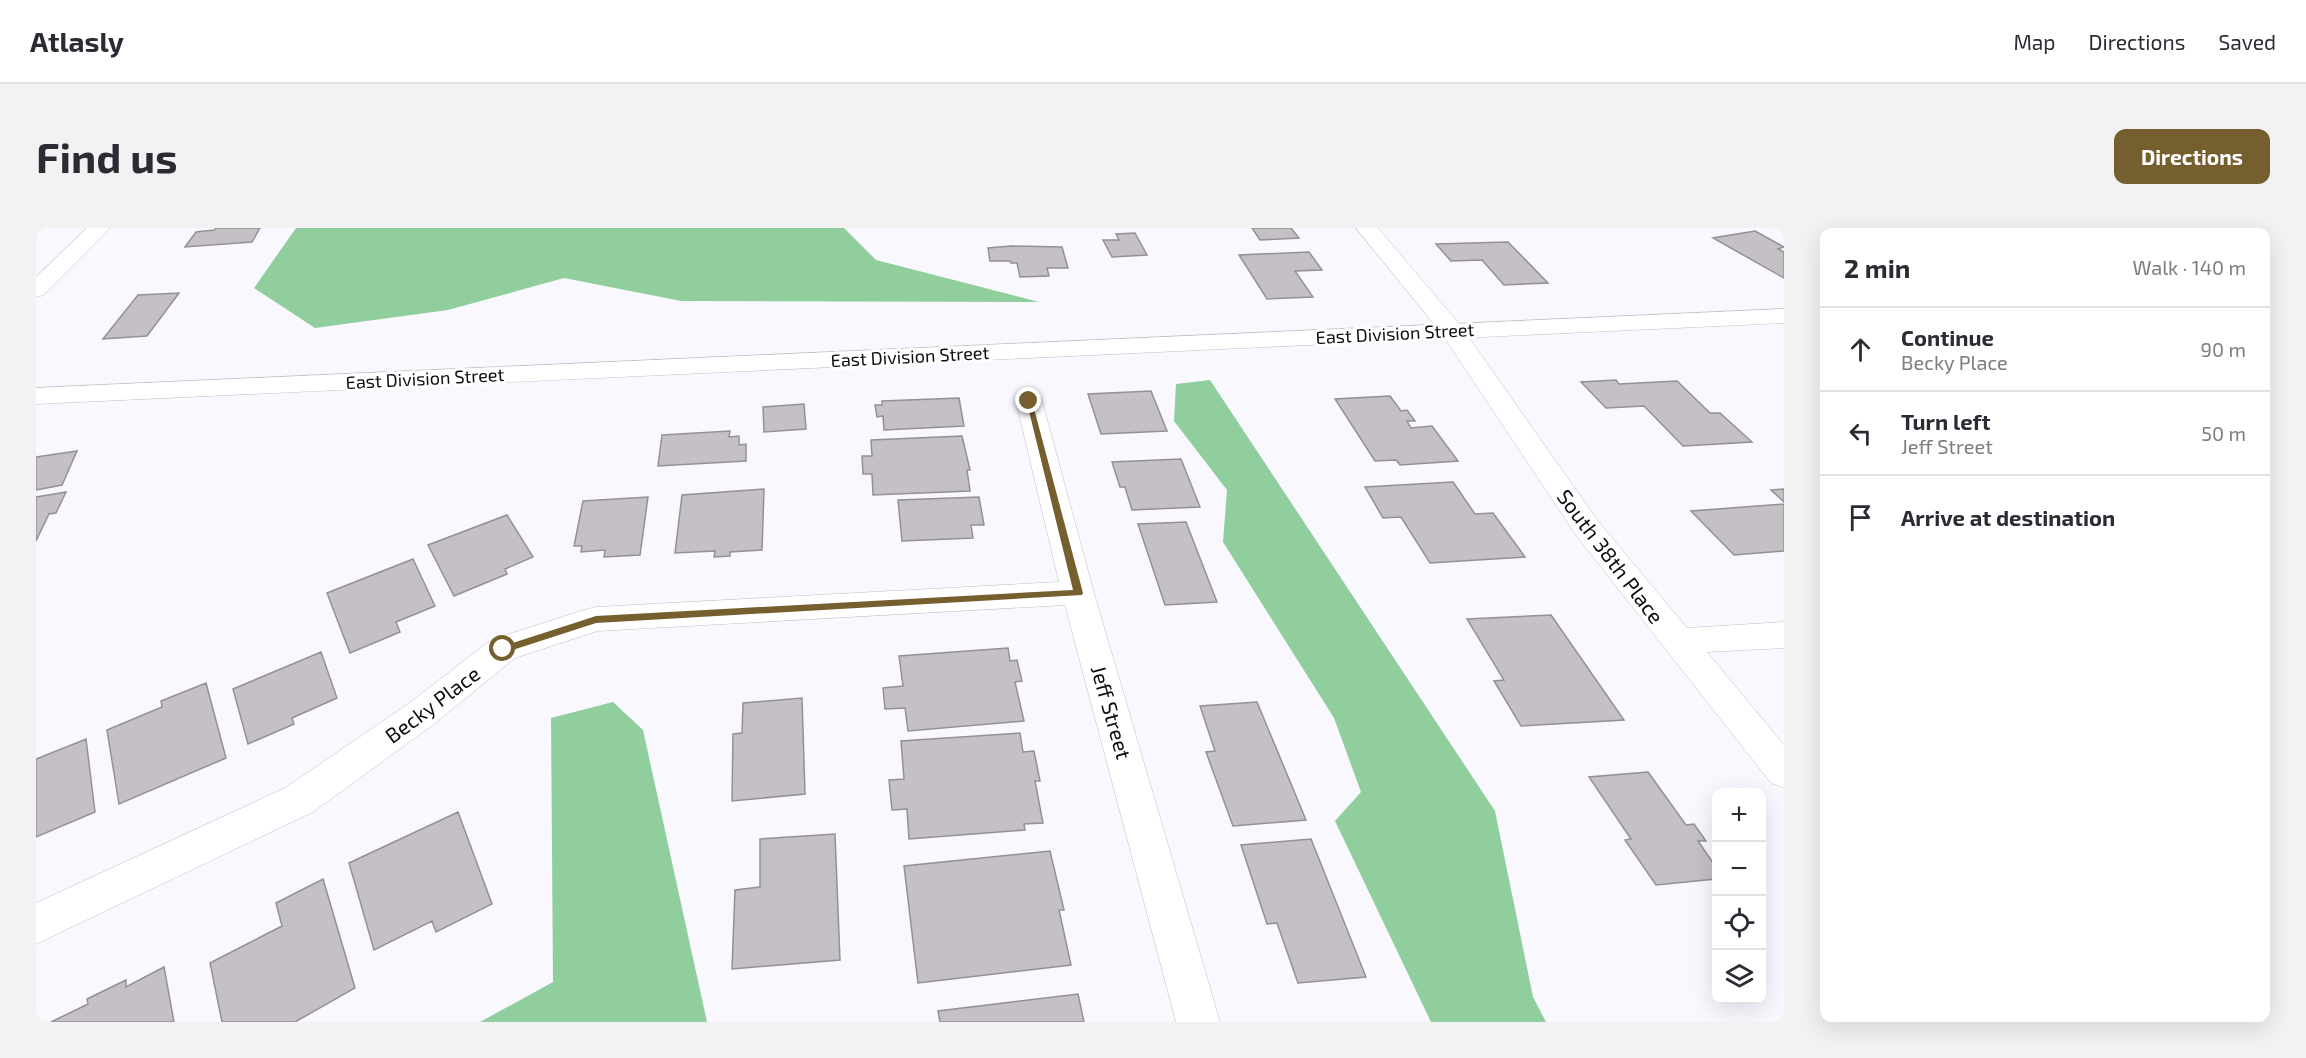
<!DOCTYPE html>
<html lang="en">
<head>
<meta charset="utf-8">
<style>
	body { margin:0; font-family:"Exo 2",sans-serif; background:#f2f2f3; color:#2b2b33 }
	.controls { position:absolute; right:18px; bottom:18px; display:grid; overflow:hidden; border-radius:12px; box-shadow:0 6px 24px #0002 }
	.controls button { width:54px; height:54px; display:grid; place-items:center; padding:0; border:0; border-bottom:2px solid #e1e1e2; background:#fff; color:#2b2b33; font:30px sans-serif }
	.stop { position:absolute; width:18px; height:18px; margin:-14px; border:4px solid #765f2f; border-radius:50%; background:#fff }
	.stop.end { background:#765f2f; border-color:#fff; box-shadow:0 2px 6px #0008 }
	.list { margin:0; padding:0; list-style:none }
	h2 { display:flex; justify-content:space-between; align-items:center; height:78px; margin:0; padding:0 24px; font-size:26px }
	h2 small { font-size:20px; font-weight:400; color:#7c7c81 }
	.list li { display:grid; grid-template-columns:39px 1fr auto; gap:18px; align-items:center; box-sizing:border-box; height:84px; padding:0 24px; border-top:2px solid #e1e1e2 }
	.list b { display:block; font-size:22px; white-space:nowrap }
	.list p { margin:0; font-size:20px; white-space:nowrap; color:#7c7c81 }
	.list em { font-size:20px; font-style:normal; color:#7c7c81 }
	.icon { flex:none; width:33px; height:33px; fill:none; stroke:currentColor; stroke-width:2; stroke-linecap:round; stroke-linejoin:round }
	.map { position:relative; flex:none; width:1748px; height:794px; overflow:hidden; border-radius:12px }
	header { display:flex; align-items:center; gap:36px; box-sizing:border-box; height:84px; padding:0 30px; background:#fff; border-bottom:2px solid #e1e1e2 }
	header strong { font-size:28px }
	nav { display:flex; gap:33px; margin-inline-start:auto; font-size:21px }
	.intro { display:flex; align-items:center; justify-content:space-between; box-sizing:border-box; height:144px; padding:0 36px }
	h1 { margin:0; font-size:42px }
	.button { padding:15px 27px; border-radius:12px; background:#765f2f; color:#fff; font-size:21px; font-weight:700 }
	main { display:flex; gap:36px; padding:0 36px }
	aside { flex:1; background:#fff; border-radius:12px; box-shadow:0 6px 24px #0002 }
	.map>svg:first-child { display:block }
	.forest { fill:#90ce9e }
	.building { fill:#c5bfc6; stroke:#959096; stroke-width:1.5 }
	.lines { fill:none; stroke-linecap:round; stroke-linejoin:round }
	.minor-casing { stroke:#bebec6; stroke-width:1 }
	.tertiary-casing { stroke:#bebec6; stroke-width:1 }
	.minor { fill:#fff; fill-rule:evenodd }
	.tertiary { fill:#fff; fill-rule:evenodd }
	.route { fill:#765f2f }
	.labels { text-anchor:middle; dominant-baseline:central; stroke-width:6; stroke-linejoin:round; paint-order:stroke }
	.far-street-label { font-size:18px; fill:#0e0e11; stroke:#fff }
	.street-label { font-size:21px; fill:#0e0e11; stroke:#fff }
</style>
</head>
<body>
<header>
<strong>Atlasly</strong>
<nav><a>Map</a><a>Directions</a><a>Saved</a></nav>
</header>
<div class="intro"><h1>Find us</h1><a class="button">Directions</a></div>
<main>
<div class="map">
<svg width="1748" height="794" viewBox="0 0 1748 794">
	<rect width="100%" height="100%" fill="#f8f8fe"/>
	<path class="forest" d="M260 0H808L840 32 1003 74 645 73 528 50 412 82 279 100 218 60Z
		M1174 152 1459 583 1497 769 1510 794H1395L1299 593 1325 564 1298 490 1187 314 1191 262 1138 193 1140 156Z
		M577 474 607 502 671 794H444L517 754 515 490Z"/>
	<path class="building" d="M180 0H224L216 14 149 19 160 4 178 2Z
		M1216 0H1255L1263 10 1224 12Z
		M1719 3 1748 19 1742 21 1748 24V50L1677 10Z
		M1099 5 1111 27 1076 29 1067 12H1083L1080 6Z
		M1472 14 1512 55 1468 57 1446 32 1415 33 1400 16Z
		M975 18 1026 19 1032 40H1011L1013 48 984 49 981 35H975L974 33H954L952 20Z
		M1273 24 1286 42 1259 43 1277 69 1231 71 1203 27Z
		M143 65 111 108 67 111 102 67Z
		M1580 152 1583 156 1641 153 1674 185H1684L1716 214 1647 218 1608 178 1570 180 1545 154Z
		M1115 163 1131 203 1065 206 1052 166Z
		M1354 168 1365 183 1371 182 1379 193H1371L1375 200 1396 198 1422 233 1364 237 1360 232 1339 233 1299 171Z
		M923 170 928 198 848 202 847 188 841 189 839 177H846V173Z
		M768 176 770 201 728 204 727 179Z
		M694 203 693 209 703 208V217L710 216V233L622 238 626 207Z
		M926 208 934 242H931L934 263 837 267 836 246H827L826 228H836L835 212Z
		M41 223 26 257 0 262V229Z
		M1145 231 1164 279 1096 282 1089 259H1084L1076 234Z
		M1417 254 1439 286 1457 285 1489 329 1394 335 1365 289 1347 290 1329 259Z
		M728 261 726 322 694 324V328L678 329 679 323 639 325 646 267Z
		M1748 261V274L1735 262Z
		M30 264 20 285 13 286 0 313V269Z
		M612 269 604 327 568 329 569 322 545 324 546 318H538L547 273Z
		M943 269 948 297H935L937 310 866 313 862 272Z
		M1748 276V323L1698 327 1655 283Z
		M471 287 497 329 469 341 471 346 418 368 392 317Z
		M1150 294 1181 374 1129 377 1102 296Z
		M377 331 399 378 360 394 364 404 314 425 291 365Z
		M1515 387 1588 492 1485 498 1458 453 1468 452 1431 391Z
		M972 420 974 433 981 432 986 453 979 454 988 493 872 503 869 480 849 481 847 460 867 458 863 428Z
		M285 424 301 470 256 490 258 496 212 516 197 461Z
		M170 455 190 530 83 576 71 502 126 479 125 473Z
		M766 470 769 566 696 573 697 506 706 505 707 475Z
		M1221 474 1270 592 1197 598 1170 524 1179 523 1164 478Z
		M984 505 987 524 998 523 1004 553H999L1007 595 988 596 989 602 873 611 871 581 856 582 853 552 868 551 865 513Z
		M50 511 59 584 0 609V531Z
		M1612 544 1650 597 1658 596 1670 613H1662L1680 639V651L1620 657 1589 612 1595 611 1553 549Z
		M422 584 456 676 400 704 396 693 338 722 313 635Z
		M799 606 804 732 696 741 699 662 724 659V611Z
		M1275 611 1330 749 1262 755 1241 695 1231 696 1205 617Z
		M1014 623 1028 682H1023L1035 737 882 755 868 638Z
		M287 651 319 760 259 794H186L174 735 246 698 240 675Z
		M128 739 138 794H15L52 776 51 771 90 752V759Z
		M1042 766 1048 794H904L902 783Z"/>
	<g class="lines">
		<g class="minor-casing">
			<path id="minor" d="M51 0H74L8 67 0 69V49Z
				M1320 0H1342L1424 97 1562 293 1651 400 1748 394V420L1671 424 1748 517V560L1735 555 1540 307 1406 106Z
				M993 165 1002 167 1006 173 1058 365 1184 794H1140L1029 377 561 403 479 430 398 496 277 584 0 716V675L249 560 372 476 455 412 548 382 560 379 1023 354 980 173 984 167Z"/>
		</g>
		<g class="tertiary-casing">
			<path id="tertiary" d="M1748 81V95L0 176V160Z"/>
		</g>
		<use href="#minor" class="minor"/>
		<use href="#tertiary" class="tertiary"/>
	</g>
	<path class="route" d="M990 171 996 173 1047 365 1046 367 560 395 467 425 462 421 464 419 560 388 1037 362Z"/>
	<g class="labels">
		<g class="far-street-label">
			<text transform="translate(1359 105) rotate(-3)">East Division Street</text>
			<text transform="translate(874 128) rotate(-3)">East Division Street</text>
			<text transform="translate(389 150) rotate(-3)">East Division Street</text>
		</g>
		<g class="street-label">
			<text transform="translate(1575 328) rotate(53)">South 38th Place</text>
			<text transform="translate(396 476) rotate(-37)">Becky Place</text>
			<text transform="translate(1076 484) rotate(74)">Jeff Street</text>
		</g>
	</g>
</svg>
<div class="controls">
<button>+</button>
<button>−</button>
<button><svg class="icon" aria-label="locate" viewBox="0 0 24 24"><circle cx="12" cy="12" r="6"/><path d="M12 2v4M12 18v4M2 12h4M18 12h4"/></svg></button>
<button><svg class="icon" aria-label="layers" viewBox="0 0 24 24"><path d="M12 4l9 5-9 5-9-5zM3 14l9 5 9-5"/></svg></button>
</div>
<div class="stop" style="left:467px;top:421px"></div>
<div class="stop end" style="left:993px;top:173px"></div>
</div>
<aside>
<h2>2 min<small>Walk · 140 m</small></h2>
<ul class="list">
<li><svg class="icon" aria-label="ahead" viewBox="0 0 24 24"><path d="M12 20V5M6 11l6-6 6 6"/></svg><div><b>Continue</b><p>Becky Place</p></div><em>90 m</em></li>
<li><svg class="icon" aria-label="left" viewBox="0 0 24 24"><path d="M17 20v-9H6M10 6l-5 5 5 5"/></svg><div><b>Turn left</b><p>Jeff Street</p></div><em>50 m</em></li>
<li><svg class="icon" aria-label="arrive" viewBox="0 0 24 24"><path d="M6 21V4h12l-3 4 3 4H6"/></svg><div><b>Arrive at destination</b></div></li>
</ul>
</aside>
</main>
</body>
</html>
